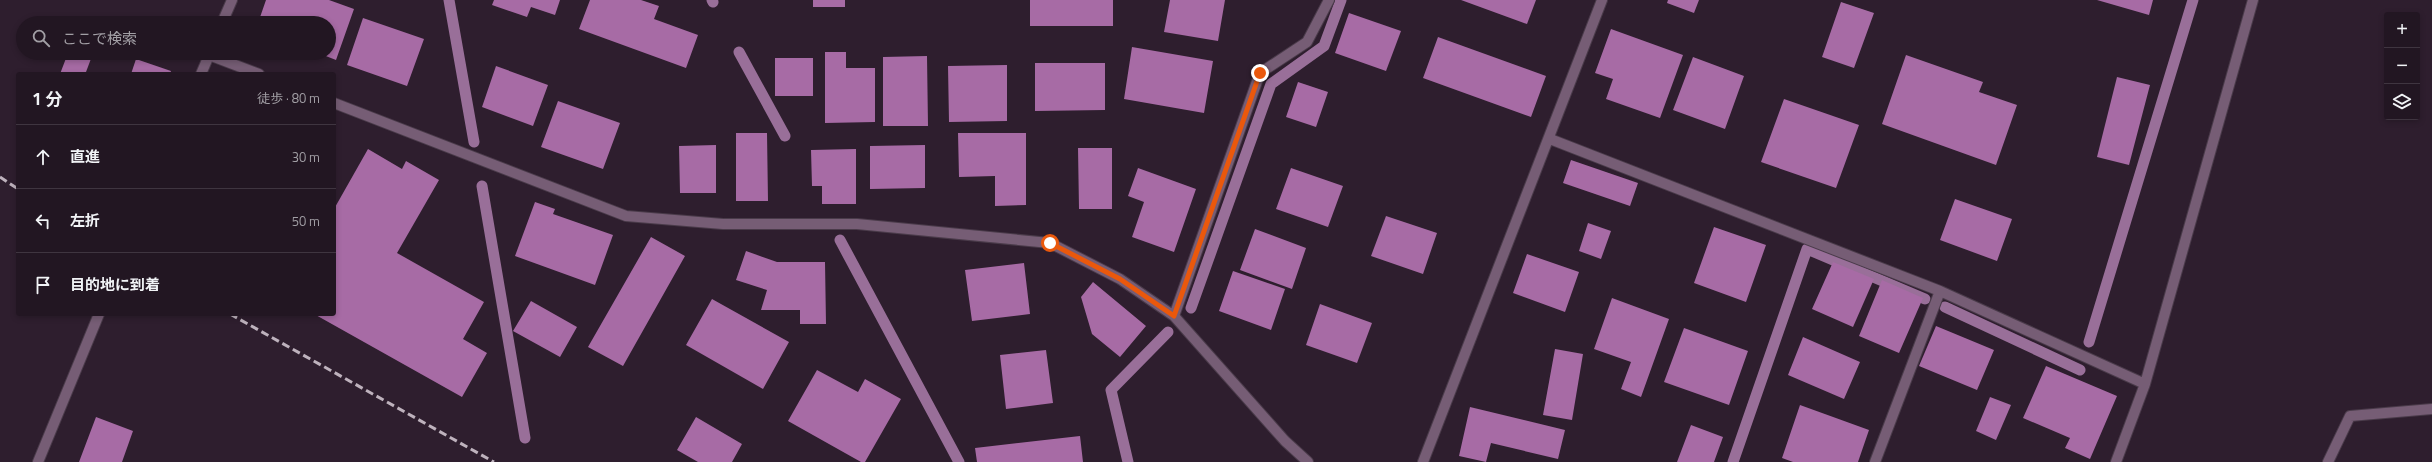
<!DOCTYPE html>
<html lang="ja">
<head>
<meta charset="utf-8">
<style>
	body { margin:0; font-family:"Titillium Web","Noto Sans JP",sans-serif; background:#2a1f2a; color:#f1f3f6 }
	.controls { position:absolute; right:12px; top:12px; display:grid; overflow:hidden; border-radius:4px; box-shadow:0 2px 6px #0003 }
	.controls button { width:36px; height:36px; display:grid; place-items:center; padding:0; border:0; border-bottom:1px solid #3f3540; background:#221622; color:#f1f3f6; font:20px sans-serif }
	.stop { position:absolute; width:12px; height:12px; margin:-9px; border:3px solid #ea580c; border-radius:50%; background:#fff }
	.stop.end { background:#ea580c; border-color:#fff; box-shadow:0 1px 4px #0008 }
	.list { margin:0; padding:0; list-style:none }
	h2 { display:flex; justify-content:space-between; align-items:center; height:52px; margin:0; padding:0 16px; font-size:17px }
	h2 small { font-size:13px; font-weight:400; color:#a29fa5 }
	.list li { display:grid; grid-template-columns:26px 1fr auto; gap:12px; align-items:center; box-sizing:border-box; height:64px; padding:0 16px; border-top:1px solid #3f3540 }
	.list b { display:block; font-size:15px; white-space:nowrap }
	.list em { font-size:13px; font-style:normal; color:#a29fa5 }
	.icon { flex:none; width:22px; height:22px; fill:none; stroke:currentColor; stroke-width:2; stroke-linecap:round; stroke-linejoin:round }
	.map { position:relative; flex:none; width:2432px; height:462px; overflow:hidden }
	.search { position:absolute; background:#221622; box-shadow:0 2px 6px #0003; left:16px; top:16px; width:320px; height:44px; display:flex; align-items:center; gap:10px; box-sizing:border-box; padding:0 14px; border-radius:22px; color:#a29fa5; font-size:15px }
	.panel { position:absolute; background:#221622; box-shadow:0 2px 6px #0003; left:16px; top:72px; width:320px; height:244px; border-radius:4px }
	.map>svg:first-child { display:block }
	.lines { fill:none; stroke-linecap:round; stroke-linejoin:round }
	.stream { stroke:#996f99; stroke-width:11 }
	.building { fill:#a76ba5 }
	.minor-casing { stroke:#4a3b4a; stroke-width:12 }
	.minor { stroke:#765d75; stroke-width:10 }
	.rail { stroke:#beb2bd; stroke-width:3; stroke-dasharray:8 4; stroke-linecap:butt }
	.route { stroke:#ea580c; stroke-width:5 }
</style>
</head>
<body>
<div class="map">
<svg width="2432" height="462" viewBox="0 0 2432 462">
	<rect width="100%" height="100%" fill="#2e1e2e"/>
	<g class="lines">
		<path class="stream" d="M449 0 474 142
			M712 0 713 2
			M739 52 785 136
			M482 186 525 438
			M840 240 959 462
			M1945 307 2080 370
			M1191 308 1271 84 1324 46 1341 0
			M2089 342 2193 0
			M1128 462 1111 390 1168 332
			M1733 462 1807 249 1925 299"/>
	</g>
	<path class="building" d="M266 0H329L354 9 336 60 318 53H329V23H258Z
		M494 0H560L555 15 531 7 527 17 492 5Z
		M590 0H641L659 6 654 19 698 35 686 68 579 29Z
		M813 0H845V7H813Z
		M1030 0H1113V26H1030Z
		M1170 0H1225L1218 41 1164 32Z
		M1461 0H1536L1527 24Z
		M1668 0H1699L1694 13 1667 3Z
		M2097 0H2153L2149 15Z
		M1841 2 1874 13 1854 68 1822 57Z
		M1349 13 1401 31 1386 71 1335 53Z
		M363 18 424 39 407 86 347 65Z
		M1611 29 1683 55 1660 118 1606 99 1613 79 1595 73Z
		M1438 37 1546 76 1531 117 1423 78Z
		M1132 47 1213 61 1204 113 1124 99Z
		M825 52H846V68H875V122L825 123Z
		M68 53H84L92 56 86 72 91 74H60Z
		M1906 55 1983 82 1979 92 2017 105 1996 165 1882 124Z
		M927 56 928 126H883V57Z
		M1693 57 1744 76 1725 129 1673 110Z
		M775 58H813V96H775Z
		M136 59 171 71 170 74H131Z
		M1035 63H1105V110L1035 111Z
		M1007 65V121L949 122 948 66Z
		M496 66 548 85 533 126 482 107Z
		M2117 77 2150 85 2129 165 2097 157Z
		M1298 82 1328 92 1316 127 1286 117Z
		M1784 99 1859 125 1836 188 1761 162Z
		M558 101 620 123 603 169 541 147Z
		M736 133H767L768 201H736Z
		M958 133H1026V205L995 206V176L959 177Z
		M716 145V193H680L679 146Z
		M925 145V188L870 189V146Z
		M1078 148H1112V209H1079Z
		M368 149 402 169 406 161 439 180 397 253 484 302 463 339 487 353 462 397 314 314H334V209Z
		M856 149V204H822V186H812L811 150Z
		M1571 160 1638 183 1630 206 1563 183Z
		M1138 168 1196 189 1174 252 1132 237 1144 202 1128 196Z
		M1291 168 1343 186 1328 227 1276 209Z
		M1955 199 2012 219 1997 261 1940 240Z
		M535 202 555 209 553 214 613 235 595 285 515 256Z
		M1386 216 1437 233 1423 274 1371 256Z
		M1588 223 1611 231 1601 259 1579 251Z
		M1714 227 1766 245 1746 302 1694 283Z
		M1255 229 1306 248 1292 289 1240 270Z
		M651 237 685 256 623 366 588 347Z
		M746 251 777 262H825L826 324H800V310H761L767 290 736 280Z
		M1527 254 1579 272 1565 312 1513 293Z
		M1833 262 1874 279 1853 327 1812 309Z
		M1024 263 1030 314 972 321 965 270Z
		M1233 271 1285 289 1271 330 1219 311Z
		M1882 280 1923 298 1899 353 1859 336Z
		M1093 282 1146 326 1120 357 1092 334 1081 297Z
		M1612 298 1669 319 1641 397 1621 389 1631 362 1594 349Z
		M712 299 789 342 763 389 686 345Z
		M531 301 577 327 560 357 513 331Z
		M1320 304 1372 323 1357 363 1306 345Z
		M1936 326 1994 350 1977 390 1919 366Z
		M1684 328 1748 351 1729 405 1664 382Z
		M1803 337 1860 362 1844 399 1788 375Z
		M1555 349 1583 354 1572 420 1543 415Z
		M1046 350 1053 403 1006 409 1000 355Z
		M2046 366 2117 396 2090 459 2065 448 2070 438 2023 418Z
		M817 370 858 392 865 379 901 399 865 462H861L788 421Z
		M1990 397 2011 405 1996 440 1976 431Z
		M1800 405 1869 430 1858 462H1793L1782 458Z
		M1470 407 1565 430 1558 459 1491 443 1486 462 1459 456Z
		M96 417 133 431 122 462H79Z
		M696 417 742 444 732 462H698L677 450Z
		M1691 425 1723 437 1714 462H1677Z
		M1080 436 1083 462H977L975 448Z"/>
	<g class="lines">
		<g class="minor-casing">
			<path id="minor" d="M222 23 232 0
				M209 55 259 74
				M201 74 210 53
				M334 103 626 216 723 224H857L1050 243 1120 279 1174 316 1285 441 1308 462
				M1550 139 1940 291
				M1174 316 1260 73 1307 42 1329 0
				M38 462 99 314
				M1423 462 1602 0
				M1875 462 1940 291 2145 384
				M2116 462 2145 384 2253 0
				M2328 462 2350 416 2432 409"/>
		</g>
		<use href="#minor" class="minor"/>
		<path class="rail" d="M0 177 18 189
			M230 314 494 462"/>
	</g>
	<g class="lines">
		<path class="route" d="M1050 243 1120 279 1174 316 1260 73"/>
	</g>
</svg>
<div class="controls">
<button>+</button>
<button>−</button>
<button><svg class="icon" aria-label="layers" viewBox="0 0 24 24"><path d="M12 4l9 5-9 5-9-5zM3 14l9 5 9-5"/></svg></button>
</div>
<div class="stop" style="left:1050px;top:243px"></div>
<div class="stop end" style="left:1260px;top:73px"></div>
<div class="search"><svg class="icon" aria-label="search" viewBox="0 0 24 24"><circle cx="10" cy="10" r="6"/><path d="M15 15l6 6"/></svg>ここで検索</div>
<section class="panel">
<h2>1 分<small>徒歩 · 80 m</small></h2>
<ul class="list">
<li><svg class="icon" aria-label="ahead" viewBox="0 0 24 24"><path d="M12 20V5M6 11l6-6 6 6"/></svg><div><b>直進</b></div><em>30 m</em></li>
<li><svg class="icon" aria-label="left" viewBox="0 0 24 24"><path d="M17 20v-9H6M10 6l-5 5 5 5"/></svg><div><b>左折</b></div><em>50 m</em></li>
<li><svg class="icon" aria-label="arrive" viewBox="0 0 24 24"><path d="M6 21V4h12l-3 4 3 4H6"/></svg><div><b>目的地に到着</b></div></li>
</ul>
</section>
</div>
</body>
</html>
